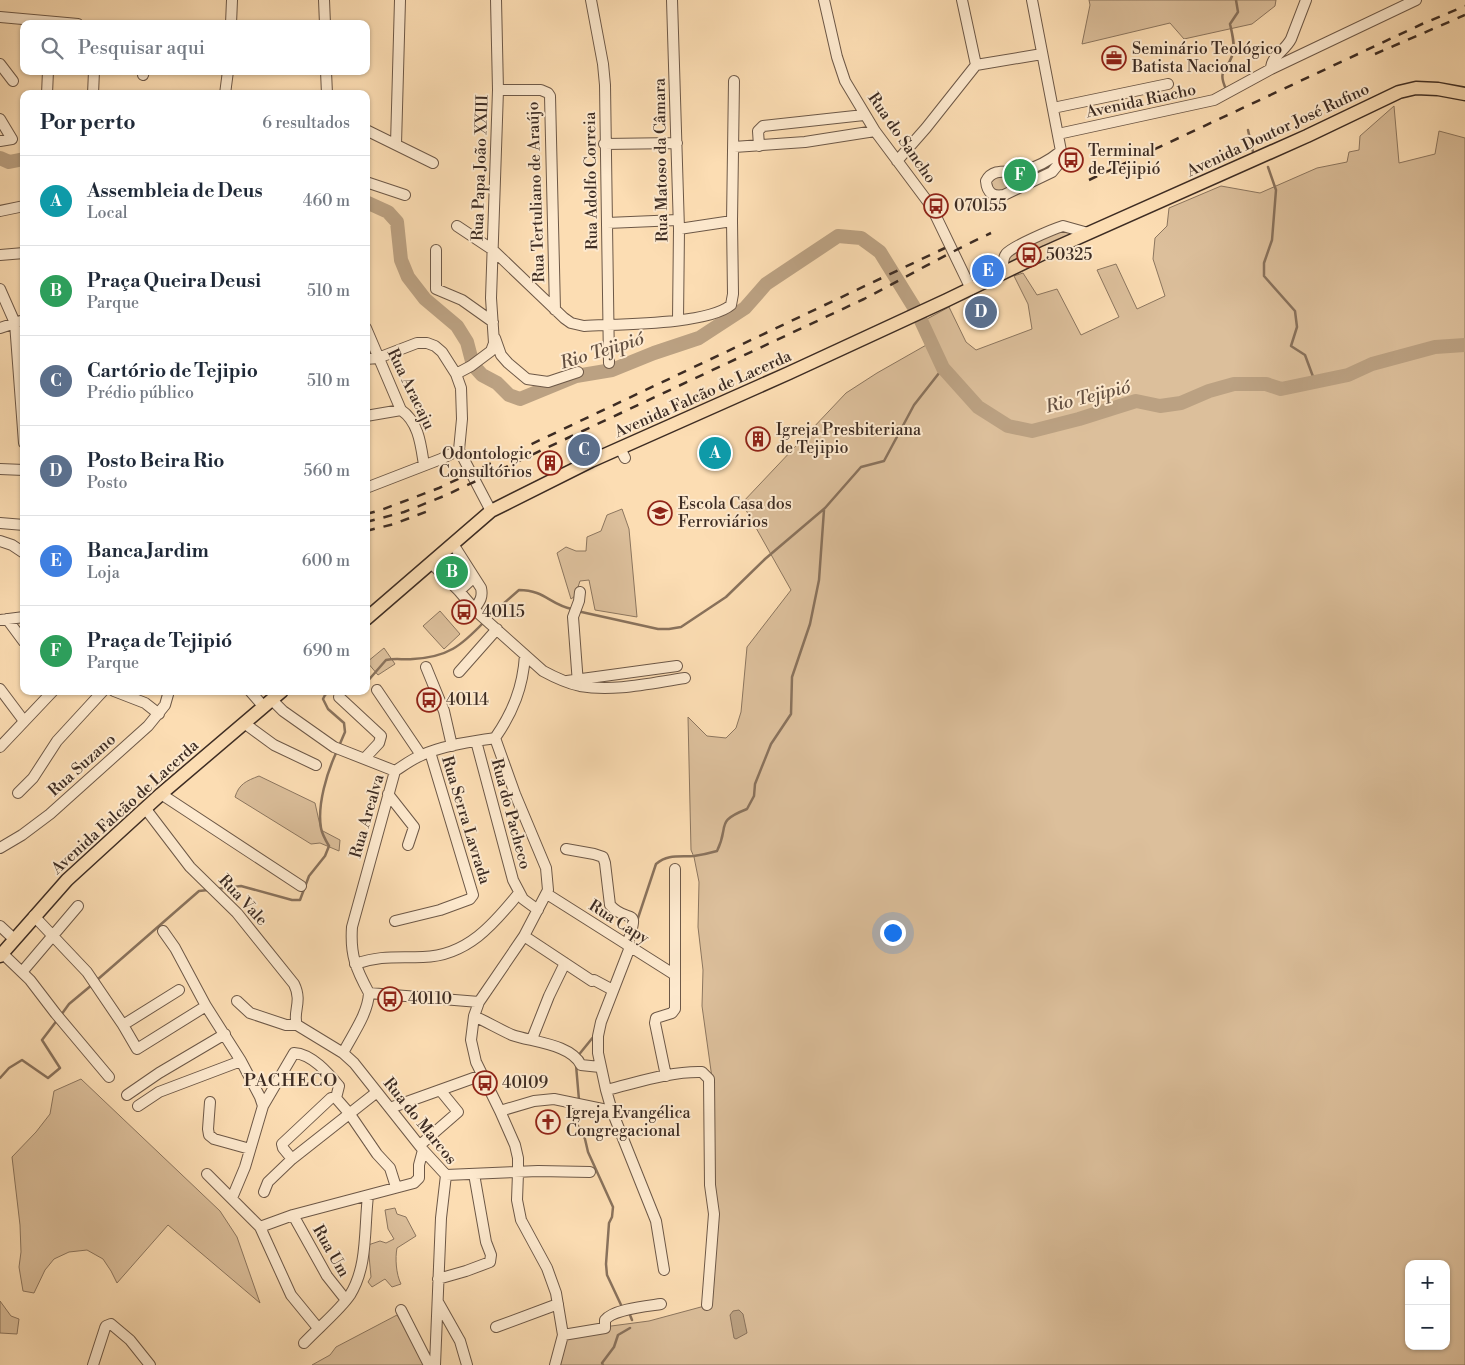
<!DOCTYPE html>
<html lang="pt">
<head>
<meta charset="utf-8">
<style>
	body { margin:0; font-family:"Libre Bodoni",serif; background:#f2f2f3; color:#1f2937 }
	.controls { position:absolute; right:15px; bottom:15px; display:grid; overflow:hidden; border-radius:10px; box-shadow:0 1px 4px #0004 }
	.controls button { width:45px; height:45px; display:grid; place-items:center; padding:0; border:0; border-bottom:1px solid #e0e1e3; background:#fff; color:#1f2937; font:25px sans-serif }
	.you { position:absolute; left:892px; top:932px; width:18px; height:18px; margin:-12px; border:4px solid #fff; border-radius:50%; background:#1a73e8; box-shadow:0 0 0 8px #1a73e833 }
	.badge { display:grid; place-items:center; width:32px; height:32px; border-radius:50%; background:#0f766e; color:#fff; font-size:16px; font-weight:700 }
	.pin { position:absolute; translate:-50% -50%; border:2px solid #fff; box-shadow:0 1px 5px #0006 }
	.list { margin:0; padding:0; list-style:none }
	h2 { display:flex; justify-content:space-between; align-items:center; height:65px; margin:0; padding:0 20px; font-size:21px }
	h2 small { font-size:16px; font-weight:400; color:#747a83 }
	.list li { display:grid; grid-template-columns:32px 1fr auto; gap:15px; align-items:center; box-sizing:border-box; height:90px; padding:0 20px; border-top:1px solid #e0e1e3 }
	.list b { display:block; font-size:19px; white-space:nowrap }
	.list p { margin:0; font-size:16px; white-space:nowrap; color:#747a83 }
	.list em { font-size:16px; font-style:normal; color:#747a83 }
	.icon { flex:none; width:28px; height:28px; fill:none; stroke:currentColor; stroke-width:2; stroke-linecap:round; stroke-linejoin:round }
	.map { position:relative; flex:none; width:1465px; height:1365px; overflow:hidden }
	.search { position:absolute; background:#fff; box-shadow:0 1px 4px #0004; left:20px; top:20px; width:350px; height:55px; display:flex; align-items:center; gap:12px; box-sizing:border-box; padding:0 18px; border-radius:10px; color:#747a83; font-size:19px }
	.panel { position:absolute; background:#fff; box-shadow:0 1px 4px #0004; left:20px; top:90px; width:350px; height:605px; border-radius:10px }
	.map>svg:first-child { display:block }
	.green { fill:#dcbf9b; stroke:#8c765f; fill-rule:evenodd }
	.water { fill:#bba182; stroke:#89725c }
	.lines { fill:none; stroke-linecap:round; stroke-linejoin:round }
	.stream { stroke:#89725c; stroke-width:2.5 }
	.river { stroke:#bba182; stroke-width:14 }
	.minor-casing { stroke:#6d5847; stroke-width:12 }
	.major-casing { stroke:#3d2c23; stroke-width:15 }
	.minor { stroke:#fde9ce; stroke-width:10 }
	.major { stroke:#fcddb3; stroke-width:12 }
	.rail { stroke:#3d2c23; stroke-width:2.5; stroke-dasharray:9 9; stroke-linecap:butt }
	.labels { text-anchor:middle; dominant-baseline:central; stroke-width:4; stroke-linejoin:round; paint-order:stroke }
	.poi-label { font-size:16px; fill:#3d2c23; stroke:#fde9ce; text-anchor:start }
	.street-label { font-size:16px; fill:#3d2c23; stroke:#fde9ce }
	.water-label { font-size:18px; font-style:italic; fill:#634f40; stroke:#fde9ce }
	.neighbourhood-label { font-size:18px; letter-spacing:1px; fill:#3d2c23; stroke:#fde9ce }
</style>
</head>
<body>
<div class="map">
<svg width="1465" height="1365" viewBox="0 0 1465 1365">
	<rect width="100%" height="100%" fill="#fcddb3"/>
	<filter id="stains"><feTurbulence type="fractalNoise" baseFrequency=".004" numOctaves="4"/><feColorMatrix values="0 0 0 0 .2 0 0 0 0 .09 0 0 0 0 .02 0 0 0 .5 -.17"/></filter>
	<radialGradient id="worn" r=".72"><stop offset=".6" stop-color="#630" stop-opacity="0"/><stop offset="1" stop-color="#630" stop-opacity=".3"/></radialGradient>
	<path class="green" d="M1089 0H1276L1275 6 1252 24 1184 39 1170 23 1082 44 1090 5Z
		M1394 106 1399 163 1435 154 1439 131 1465 138V1365H558L566 1332 649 1321 712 1304V1078L702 1006 703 970 698 927 699 882 694 857 691 850 688 717 707 736 726 738 736 728 741 712 747 647 791 590 742 503 846 393 877 373 928 344 927 319 949 307 966 342 976 350 1032 329 1028 304 1014 276 1023 273 1037 295 1057 289 1081 335 1119 317 1097 270 1116 264 1137 309 1165 296 1153 259 1155 238 1167 226 1169 208 1221 186 1260 193 1317 168 1347 162 1349 152 1359 150 1360 136ZM1409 1264H1446V1346H1409Z
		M1062 153V162L1026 187 991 192 988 177 1013 171Z
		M1063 226 1081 233 1004 266 1005 257Z
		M622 509 629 529 637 617 595 610 589 580 580 581 575 596 571 599 557 553 566 547 576 551H586L587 537 601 531 607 515Z
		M448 560H452L462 573 461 578 456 583 442 569V565Z
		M440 611 460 634 444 649 423 626Z
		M384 648 395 664 378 675 367 662Z
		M259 776 315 803 321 830 340 840 339 851 320 843 311 844 235 797C239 784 246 781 259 776Z
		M81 1079 220 1211 237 1237 260 1303 168 1225 117 1283 111 1271 103 1259 87 1250 69 1252 54 1259 45 1270 34 1293 23 1291 19 1267 21 1252 20 1225 12 1157 36 1132 50 1114 54 1091Z
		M395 1208 397 1214 406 1217 416 1236 397 1248C395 1258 396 1274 401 1284L392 1287 385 1279 372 1287 368 1282 371 1277 368 1245 380 1241 386 1243 394 1239 388 1229 385 1210Z
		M0 1301 11 1316 19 1319 17 1334 0 1333Z
		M397 1315 409 1334 425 1365H312L330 1355 336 1347Z"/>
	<path class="water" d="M739 1310 743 1314 747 1333 736 1339 734 1338 730 1315 733 1311Z"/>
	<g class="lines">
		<path class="stream" d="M1226 89C1217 70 1227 71 1232 56 1236 47 1232 33 1230 24L1238 12 1236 0
			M1248 130 1253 152
			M1268 167 1276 190 1272 240 1264 263V276L1295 311 1297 327 1291 346 1305 355 1315 382
			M577 611 658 629H669L681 627 726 597 765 559 825 508 861 467 884 461 914 405 943 368
			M487 618 519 590C545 590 550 605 572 609
			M366 683 386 660C395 658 404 660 413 659 448 657 461 646 484 622
			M330 691 325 695 323 699 328 709 344 723 345 732 339 746
			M216 889 241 886 292 900H300L309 876 325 856 329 846C326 841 322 834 321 828 317 805 327 772 337 751
			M637 921 656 864C668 854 679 857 694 856 701 855 710 853 717 851 730 825 714 822 747 809L754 796 755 784 771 744 791 714 792 677 810 624 819 580 824 510
			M97 980 199 891 208 890
			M61 1015 69 1004 93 984
			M577 1057 594 1036
			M576 1065 579 1100
			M0 1078 9 1068 22 1060 48 1078 60 1068 42 1040 58 1019
			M577 1107 575 1114 576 1122 585 1139 588 1152 613 1207 612 1217 609 1223 606 1264 607 1275 622 1307
			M630 1315 632 1320
			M603 1365 602 1363 614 1347 618 1335 630 1328"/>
		<path class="river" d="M0 158 9 162 24 159
			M366 202 388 212 397 222 401 260 408 277 425 299 457 326 467 342 473 365 482 375 497 383 509 395 520 399 576 376 612 370 654 353 699 338 745 308 766 284 838 236 861 238 880 252 917 312 943 368 978 407 1008 426 1032 431 1079 419 1136 401 1160 406 1181 403 1209 391 1234 384H1266L1281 389 1348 375 1372 364 1435 347 1465 345"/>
		<g class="minor-casing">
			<path id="minor" d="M324 0 325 24
				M591 0 603 64 605 85 609 363
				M672 0 679 229 678 320
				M824 0 837 57 845 81 875 131 931 206 971 289
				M962 0 976 65
				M1032 0 1061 151V161L1052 172 1004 195C993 197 987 193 986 181 993 167 1009 173 1022 171 1036 168 1050 160 1061 151
				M0 17 78 24
				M231 24 232 0
				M0 64 13 81
				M1271 69C1271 56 1285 51 1291 39L1306 0
				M326 71 327 94
				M143 75 144 71
				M498 90H541L548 93 550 96 555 310
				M47 94 48 71
				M93 94 94 71
				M225 94 228 71
				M1053 108 1168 84
				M0 119 12 139 0 141
				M366 130 433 163
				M1058 134 1214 100 1271 69 1416 0
				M396 144 400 0
				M604 144 677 143
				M759 146 758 131 763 126 864 115
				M734 147 805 142 875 131
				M897 161 926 128 976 65 1042 54
				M366 182 405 195
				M0 211 24 206
				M732 221 734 81
				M607 223 678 220
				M457 226 493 250 564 318 571 323 584 326C617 324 707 325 731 305L733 294 732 221 679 229
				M436 250V289L462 300 493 322
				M0 255 24 253
				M1003 274C1003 268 1002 259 1006 254 1011 247 1053 229 1063 226L1088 233
				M0 289 15 323 24 443
				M0 328 24 320
				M366 328 401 410C419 422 421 446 424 465
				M495 338 501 355 508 363 527 379 548 382 578 372
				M366 359 378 358 417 343H427L435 346 442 352 456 374 461 388 462 419 459 450 491 511
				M456 374 471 366 491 351 494 343 491 298 498 90 496 0
				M366 416 401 410
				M620 448 625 458
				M0 469 24 470
				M366 488 441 459 459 450
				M0 523 24 525
				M0 541 12 545 24 553
				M453 544 481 588C483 597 480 601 475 608
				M431 563 459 591 477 612 543 671C554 677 567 683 580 686 614 692 651 683 685 678
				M459 591 474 577
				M7 619 24 642
				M0 620 24 617
				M426 667 444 711 452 746
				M459 672 497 629
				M567 681 677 666
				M578 684 573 617 579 601 580 592
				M0 689 24 721
				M377 690 421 755
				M114 691 145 703 159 714
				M250 691 264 707
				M339 697 381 736 379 743 365 758
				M272 700 283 711 334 747 395 771
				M244 723 274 745 316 765
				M495 738 515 794 546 868 548 890 524 936 479 1002 474 1016 471 1040 476 1062 500 1111 515 1145 518 1158V1173L517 1200 521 1220 547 1268 556 1293 563 1335 555 1365
				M476 741 513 880 523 899 538 910
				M0 747 53 691
				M18 793 33 778 57 741 103 691
				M161 794 301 886
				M388 794 414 827 408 845
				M145 808 190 867 237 913 294 984C303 1002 292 1013 297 1025L343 1053 354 1063 423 1150 446 1175 441 1218 435 1365
				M0 848 22 835 50 814 148 726 165 705 169 691
				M566 849 594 854 603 857 605 863 610 905C629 926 641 903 627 945
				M547 894 675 975
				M34 916 87 972 123 1025 137 1049 206 1006
				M395 921 440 910 470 899 473 895 430 752
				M0 926 14 939
				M163 931 175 948 206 1006 241 1061 260 1097 263 1106 245 1167 232 1198
				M524 936 592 981 594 980 609 988
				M630 947 601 1022 598 1036V1053L606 1090 612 1111 656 1221 664 1270
				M2 953 30 980 56 1014 109 1077
				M355 964C382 955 396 958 423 957 467 956 494 924 519 893
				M22 972 78 906
				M369 993 479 1002
				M237 1001 250 1013 286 1025H297
				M474 1016C487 1022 499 1029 512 1035 532 1042 571 1044 581 1065L600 1067
				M123 1025 179 990
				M532 1039 549 996 565 963
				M343 1053C352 1035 368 1014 369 993 356 969 350 955 352 927L395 771C403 766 412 759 422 755 444 745 470 742 495 738 513 712 523 687 525 655
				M666 1076 655 1023 656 1018 672 1013 675 1009V869
				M606 1090C636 1083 670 1071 702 1072L709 1079 710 1185 714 1214 707 1305
				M127 1095 159 1073 225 1034
				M210 1102 208 1129 209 1135 214 1139 250 1149
				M138 1106 159 1092 241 1061
				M263 1106 294 1053C312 1054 328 1073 339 1086L336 1098
				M390 1108 482 1075
				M500 1111 534 1101 554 1099 612 1111
				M420 1145 458 1112 440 1090
				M292 1159 283 1148 282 1144 331 1098 335 1097 349 1113 377 1154 390 1168 396 1187
				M207 1174 260 1227 291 1295 318 1328
				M446 1175 538 1171 590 1172
				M264 1192 268 1182 292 1159 377 1092
				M293 1215 327 1276 346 1300
				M260 1227 293 1215 414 1183 419 1178V1165L423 1150
				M438 1279 466 1271 490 1262 491 1255 486 1242 474 1174
				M438 1302 460 1341 467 1365
				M401 1310 429 1365
				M496 1327 558 1304
				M563 1335 605 1328V1320C613 1309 648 1306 661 1304
				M304 1343C317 1329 340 1310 350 1295 368 1266 364 1229 368 1196
				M93 1365 105 1328 106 1326 111 1324 130 1340 150 1365"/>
		</g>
		<g class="major-casing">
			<path id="major" d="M366 619 491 511 591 461 789 373 947 300 1046 252 1307 136 1399 92 1416 88 1438 89 1465 94
				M0 956 67 880 161 794 282 691"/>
		</g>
		<use href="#minor" class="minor"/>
		<use href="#major" class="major"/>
		<path class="rail" d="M1375 54 1465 15
			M1089 180 1422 24 1465 6
			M366 514 381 510 439 488 945 248
			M366 522 404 512 444 496 864 299C906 277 948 253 991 233
			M366 531 394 524 428 511"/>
	</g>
	<defs>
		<g id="office-ring" transform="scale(1.25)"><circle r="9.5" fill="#fde9ce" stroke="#8f2418" stroke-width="1.5"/><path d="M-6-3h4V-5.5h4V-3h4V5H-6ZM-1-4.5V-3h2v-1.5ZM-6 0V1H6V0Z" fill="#8f2418"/></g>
		<g id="bus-ring" transform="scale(1.25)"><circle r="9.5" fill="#fde9ce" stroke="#8f2418" stroke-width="1.5"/><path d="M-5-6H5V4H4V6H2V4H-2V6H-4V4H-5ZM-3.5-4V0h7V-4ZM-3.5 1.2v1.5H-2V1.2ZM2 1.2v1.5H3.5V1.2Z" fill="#8f2418"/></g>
		<g id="building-ring" transform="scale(1.25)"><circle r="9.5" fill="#fde9ce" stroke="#8f2418" stroke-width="1.5"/><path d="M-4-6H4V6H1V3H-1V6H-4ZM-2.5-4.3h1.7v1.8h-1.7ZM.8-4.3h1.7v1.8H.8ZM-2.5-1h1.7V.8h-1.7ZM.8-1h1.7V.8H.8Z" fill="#8f2418"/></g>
		<g id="school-ring" transform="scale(1.25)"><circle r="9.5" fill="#fde9ce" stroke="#8f2418" stroke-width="1.5"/><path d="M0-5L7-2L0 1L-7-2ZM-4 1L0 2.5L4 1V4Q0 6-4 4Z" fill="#8f2418"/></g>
		<g id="church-ring" transform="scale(1.25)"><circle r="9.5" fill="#fde9ce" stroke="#8f2418" stroke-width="1.5"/><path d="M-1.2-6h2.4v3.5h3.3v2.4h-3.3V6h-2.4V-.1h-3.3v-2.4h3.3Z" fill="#8f2418"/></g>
	</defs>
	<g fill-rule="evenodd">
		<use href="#office-ring" x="1114" y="58"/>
		<use href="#bus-ring" x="1071" y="160"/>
		<use href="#bus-ring" x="936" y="206"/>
		<use href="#bus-ring" x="1029" y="255"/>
		<use href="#building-ring" x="758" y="439"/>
		<use href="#building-ring" x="550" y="463"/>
		<use href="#school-ring" x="660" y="513"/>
		<use href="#bus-ring" x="464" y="612"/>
		<use href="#bus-ring" x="429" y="700"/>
		<use href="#bus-ring" x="390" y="999"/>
		<use href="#bus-ring" x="485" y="1083"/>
		<use href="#church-ring" x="548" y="1122"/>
	</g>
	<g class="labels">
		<g class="poi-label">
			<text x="1132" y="49">Seminário Teológico<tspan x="1132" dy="18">Batista Nacional</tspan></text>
			<text x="1088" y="151">Terminal<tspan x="1088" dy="18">de Tejipió</tspan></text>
			<text x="954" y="206">070155</text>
			<text x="1046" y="255">50325</text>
			<text x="776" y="430">Igreja Presbiteriana<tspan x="776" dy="18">de Tejipio</tspan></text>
			<text x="532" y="454" text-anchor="end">Odontologic<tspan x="532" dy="18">Consultórios</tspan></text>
			<text x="678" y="504">Escola Casa dos<tspan x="678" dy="18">Ferroviários</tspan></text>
			<text x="482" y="612">40115</text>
			<text x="446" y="700">40114</text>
			<text x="408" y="999">40110</text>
			<text x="502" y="1083">40109</text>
			<text x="566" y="1113">Igreja Evangélica<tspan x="566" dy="18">Congregacional</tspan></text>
		</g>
		<g class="street-label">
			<text transform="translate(1141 101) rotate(-12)">Avenida Riacho</text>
			<text transform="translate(1278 130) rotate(-25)">Avenida Doutor José Rufino</text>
			<text transform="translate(902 138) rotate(55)">Rua do Sancho</text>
			<text transform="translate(661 160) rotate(-91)">Rua Matoso da Câmara</text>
			<text transform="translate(480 168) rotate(-88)">Rua Papa João XXIII</text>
			<text transform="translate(591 181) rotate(-91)">Rua Adolfo Correia</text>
			<text transform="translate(536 192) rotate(-92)">Rua Tertuliano de Araújo</text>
			<text transform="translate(411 389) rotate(64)">Rua Aracaju</text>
			<text transform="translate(703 394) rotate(-24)">Avenida Falcão de Lacerda</text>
			<text transform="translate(82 765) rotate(-42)">Rua Suzano</text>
			<text transform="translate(125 807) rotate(-42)">Avenida Falcão de Lacerda</text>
			<text transform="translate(511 814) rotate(75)">Rua do Pacheco</text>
			<text transform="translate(367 816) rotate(-74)">Rua Arealva</text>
			<text transform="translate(466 820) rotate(73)">Rua Serra Lavrada</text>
			<text transform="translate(243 900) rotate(47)">Rua Vale</text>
			<text transform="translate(619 922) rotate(32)">Rua Capy</text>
			<text transform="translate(420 1121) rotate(51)">Rua do Marcos</text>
			<text transform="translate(331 1251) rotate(60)">Rua Um</text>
		</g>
		<g class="water-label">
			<text transform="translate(602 351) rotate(-17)">Rio Tejipió</text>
			<text transform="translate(1088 397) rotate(-14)">Rio Tejipió</text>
		</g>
		<g class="neighbourhood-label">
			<text x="291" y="1080">PACHECO</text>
		</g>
	</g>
	<rect width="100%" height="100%" filter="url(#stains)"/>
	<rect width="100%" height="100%" fill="url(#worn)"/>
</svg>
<div class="controls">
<button>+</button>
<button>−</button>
</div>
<div class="you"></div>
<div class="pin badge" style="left:715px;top:453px;background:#0f9aa8">A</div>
<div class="pin badge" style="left:452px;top:572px;background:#2e9e5b">B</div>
<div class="pin badge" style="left:584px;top:450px;background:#5c6f8a">C</div>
<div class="pin badge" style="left:981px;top:312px;background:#5c6f8a">D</div>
<div class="pin badge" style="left:988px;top:271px;background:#3f7fe0">E</div>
<div class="pin badge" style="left:1020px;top:175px;background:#2e9e5b">F</div>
<div class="search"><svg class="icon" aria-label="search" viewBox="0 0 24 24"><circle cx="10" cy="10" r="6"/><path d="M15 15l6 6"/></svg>Pesquisar aqui</div>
<section class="panel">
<h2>Por perto<small>6 resultados</small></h2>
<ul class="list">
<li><span class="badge" style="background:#0f9aa8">A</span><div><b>Assembleia de Deus</b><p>Local</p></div><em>460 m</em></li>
<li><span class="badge" style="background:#2e9e5b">B</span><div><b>Praça Queira Deusi</b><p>Parque</p></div><em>510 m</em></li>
<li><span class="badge" style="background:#5c6f8a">C</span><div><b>Cartório de Tejipio</b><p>Prédio público</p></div><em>510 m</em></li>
<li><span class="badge" style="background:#5c6f8a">D</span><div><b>Posto Beira Rio</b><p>Posto</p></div><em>560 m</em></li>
<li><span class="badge" style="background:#3f7fe0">E</span><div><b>Banca Jardim</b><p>Loja</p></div><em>600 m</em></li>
<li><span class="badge" style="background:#2e9e5b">F</span><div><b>Praça de Tejipió</b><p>Parque</p></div><em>690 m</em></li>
</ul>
</section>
</div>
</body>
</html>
